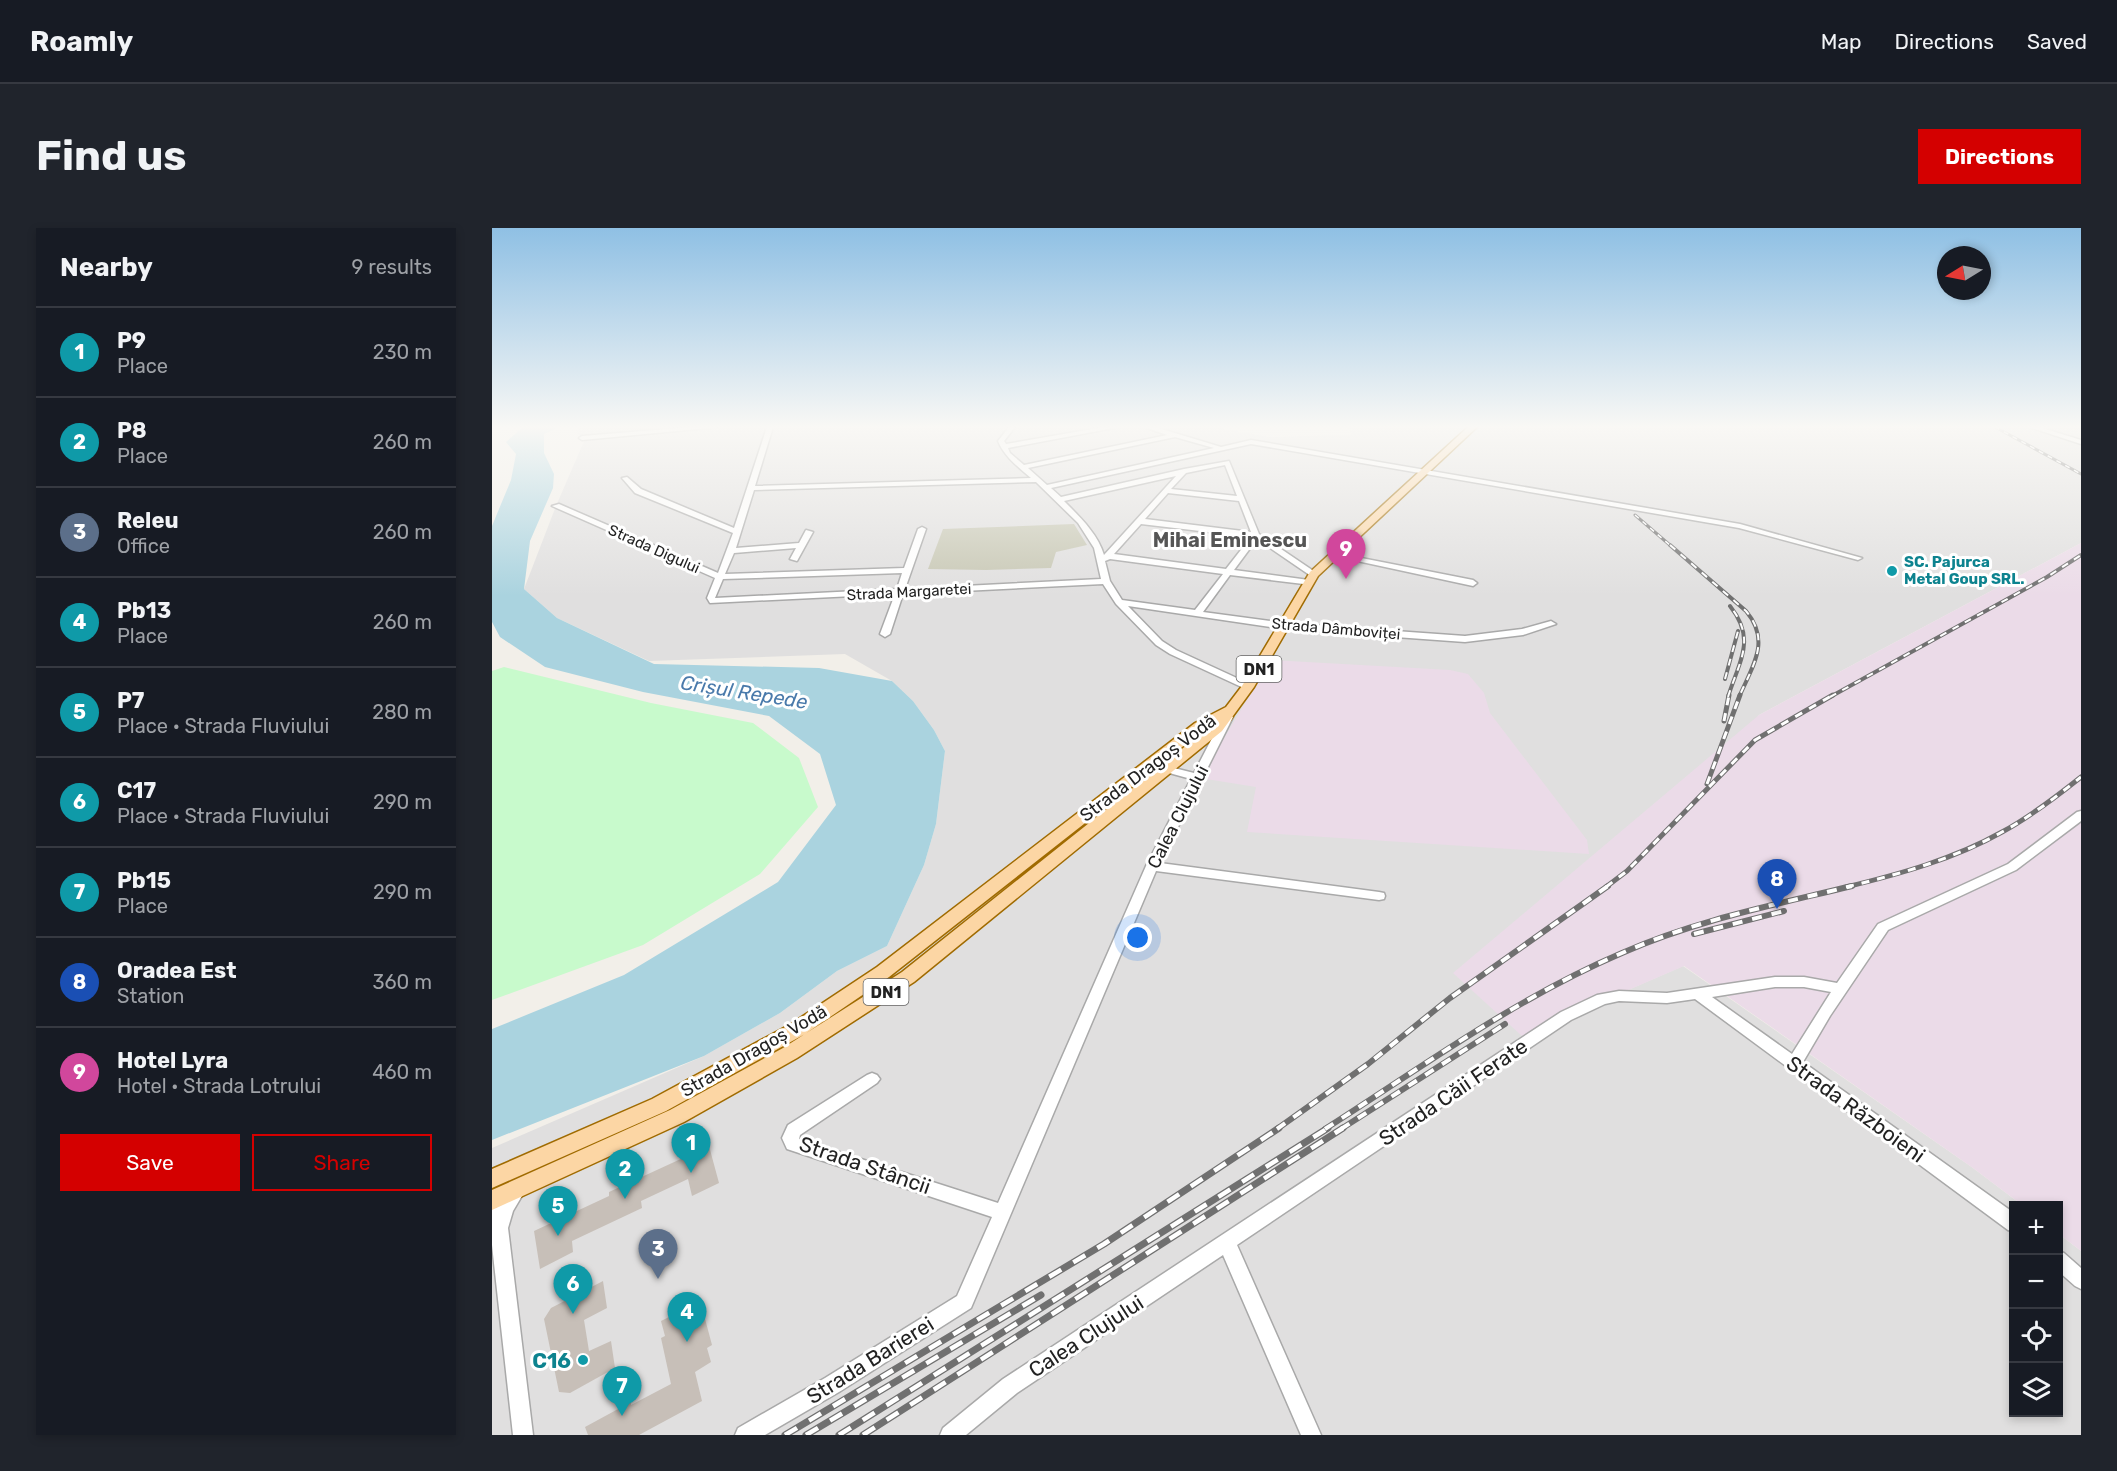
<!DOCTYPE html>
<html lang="en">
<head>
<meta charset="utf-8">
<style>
	body { margin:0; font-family:Rubik,sans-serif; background:#20242c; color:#f1f3f6 }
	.controls { position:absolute; right:18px; bottom:18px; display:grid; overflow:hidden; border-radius:0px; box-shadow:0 3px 9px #0003 }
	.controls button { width:54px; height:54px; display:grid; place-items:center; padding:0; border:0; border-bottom:2px solid #363941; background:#171b24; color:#f1f3f6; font:30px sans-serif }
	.compass { position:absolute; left:1445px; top:18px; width:54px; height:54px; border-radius:50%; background:#171b24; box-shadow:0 3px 9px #0003; rotate:260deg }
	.you { position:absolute; left:646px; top:710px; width:21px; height:21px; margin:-15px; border:4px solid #fff; border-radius:50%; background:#1a73e8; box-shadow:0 0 0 9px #1a73e833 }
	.badge { display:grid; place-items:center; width:39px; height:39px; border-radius:50%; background:#d40000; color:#fff; font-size:20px; font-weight:700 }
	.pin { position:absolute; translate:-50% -50px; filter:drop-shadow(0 2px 3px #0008) }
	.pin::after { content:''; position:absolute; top:32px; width:21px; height:18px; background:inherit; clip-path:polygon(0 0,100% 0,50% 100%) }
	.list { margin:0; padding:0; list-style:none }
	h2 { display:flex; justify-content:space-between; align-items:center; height:78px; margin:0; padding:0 24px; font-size:26px }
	h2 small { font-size:20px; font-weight:400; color:#9ea1a6 }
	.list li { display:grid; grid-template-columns:39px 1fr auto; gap:18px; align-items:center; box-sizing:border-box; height:90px; padding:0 24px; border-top:2px solid #363941 }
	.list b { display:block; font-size:22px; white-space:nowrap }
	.list p { margin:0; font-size:20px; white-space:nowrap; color:#9ea1a6 }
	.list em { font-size:20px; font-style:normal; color:#9ea1a6 }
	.actions { display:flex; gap:12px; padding:18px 24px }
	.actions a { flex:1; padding:14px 0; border:2px solid #d40000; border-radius:0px; text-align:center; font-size:21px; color:#d40000 }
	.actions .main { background:#d40000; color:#fff }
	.icon { flex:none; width:33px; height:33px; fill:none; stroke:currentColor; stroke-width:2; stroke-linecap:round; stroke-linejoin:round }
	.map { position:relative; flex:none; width:1589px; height:1207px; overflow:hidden; border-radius:0px }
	header { display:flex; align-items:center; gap:36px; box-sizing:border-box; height:84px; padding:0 30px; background:#171b24; border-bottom:2px solid #363941 }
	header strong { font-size:28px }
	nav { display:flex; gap:33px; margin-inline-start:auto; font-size:21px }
	.intro { display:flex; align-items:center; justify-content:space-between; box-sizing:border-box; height:144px; padding:0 36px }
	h1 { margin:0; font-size:42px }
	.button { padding:15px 27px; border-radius:0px; background:#d40000; color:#fff; font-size:21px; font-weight:700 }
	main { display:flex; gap:36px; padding:0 36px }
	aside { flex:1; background:#171b24; border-radius:0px; box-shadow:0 3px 9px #0003 }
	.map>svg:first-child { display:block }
	.residential { fill:#e0dfdf }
	.industrial { fill:#ebdbe8 }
	.construction { fill:#c7c7b4 }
	.park { fill:#c8facc }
	.water { fill:#aad3df }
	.building { fill:#c7bfb8 }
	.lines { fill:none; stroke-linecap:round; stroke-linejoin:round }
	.minor-casing { stroke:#a9a9a9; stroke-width:3 }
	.major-casing { stroke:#a06b00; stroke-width:3 }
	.minor { fill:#fff; fill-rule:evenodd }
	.major { fill:#fcd6a4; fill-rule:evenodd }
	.rail-far4-casing { stroke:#707070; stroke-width:3 }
	.rail-far3-casing { stroke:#707070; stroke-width:4 }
	.rail-far2-casing { stroke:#707070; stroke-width:5 }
	.rail-far1-casing { stroke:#707070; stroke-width:6 }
	.rail-casing { stroke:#707070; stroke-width:7 }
	.rail-far4 { stroke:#fff; stroke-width:1.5; stroke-dasharray:5; stroke-linecap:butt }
	.rail-far3 { stroke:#fff; stroke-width:2; stroke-dasharray:7; stroke-linecap:butt }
	.rail-far2 { stroke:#fff; stroke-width:3; stroke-dasharray:8; stroke-linecap:butt }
	.rail-far1 { stroke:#fff; stroke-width:4; stroke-dasharray:10; stroke-linecap:butt }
	.rail { stroke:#fff; stroke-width:4.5; stroke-dasharray:14; stroke-linecap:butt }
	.culture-dot { fill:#0f9aa8; stroke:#fff; stroke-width:2 }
	.labels { text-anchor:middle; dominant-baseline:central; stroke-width:6; stroke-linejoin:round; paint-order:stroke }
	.far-street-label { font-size:15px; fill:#222; stroke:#fff }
	.far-culture-label { font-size:15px; font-weight:bold; fill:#0d838f; stroke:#fff; text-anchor:start }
	.shield { fill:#fff; stroke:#646464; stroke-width:1.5 }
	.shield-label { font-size:16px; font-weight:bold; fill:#222 }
	.street-label { font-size:18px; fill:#222; stroke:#fff }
	.far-district-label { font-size:20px; font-weight:bold; fill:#555; stroke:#fff }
	.water-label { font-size:20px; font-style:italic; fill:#4a7aab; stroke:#fff }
	.near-street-label { font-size:21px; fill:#222; stroke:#fff }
	.near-culture-label { font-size:21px; font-weight:bold; fill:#0d838f; stroke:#fff; text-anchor:end }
</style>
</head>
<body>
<header>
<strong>Roamly</strong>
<nav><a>Map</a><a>Directions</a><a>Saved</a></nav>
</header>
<div class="intro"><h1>Find us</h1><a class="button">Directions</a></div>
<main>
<aside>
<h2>Nearby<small>9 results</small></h2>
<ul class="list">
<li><span class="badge" style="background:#0f9aa8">1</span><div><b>P9</b><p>Place</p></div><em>230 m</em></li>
<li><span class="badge" style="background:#0f9aa8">2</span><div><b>P8</b><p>Place</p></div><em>260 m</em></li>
<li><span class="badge" style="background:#5c6f8a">3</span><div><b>Releu</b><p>Office</p></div><em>260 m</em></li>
<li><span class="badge" style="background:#0f9aa8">4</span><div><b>Pb13</b><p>Place</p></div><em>260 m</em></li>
<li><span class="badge" style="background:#0f9aa8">5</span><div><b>P7</b><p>Place · Strada Fluviului</p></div><em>280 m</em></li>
<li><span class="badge" style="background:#0f9aa8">6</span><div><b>C17</b><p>Place · Strada Fluviului</p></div><em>290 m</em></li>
<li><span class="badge" style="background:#0f9aa8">7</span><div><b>Pb15</b><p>Place</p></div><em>290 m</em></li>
<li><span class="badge" style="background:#1a4fb4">8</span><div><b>Oradea Est</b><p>Station</p></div><em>360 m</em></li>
<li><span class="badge" style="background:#d1479c">9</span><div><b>Hotel Lyra</b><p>Hotel · Strada Lotrului</p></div><em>460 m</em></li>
</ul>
<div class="actions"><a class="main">Save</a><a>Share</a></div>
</aside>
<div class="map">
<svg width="1589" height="1207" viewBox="0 0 1589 1207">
	<rect width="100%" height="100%" fill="#f2efe9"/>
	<path class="residential" d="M89 199H720L777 209 859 207 857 199H1589V315L1267 487 1030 808 1191 738 1481 940 1530 977 1522 978V1184H1566L1567 1006 1589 1023V1207H0V920L212 828 288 785 345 743 395 718 432 637 444 596 453 523 442 502 421 473 400 453 353 426 157 433 65 390 32 361 64 278 93 211 85 206V203Z"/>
	<path class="industrial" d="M1589 315V1023L1567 1006 1566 978 1530 977 1481 940 1192 738 1030 808 961 745 1267 487Z
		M779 432 958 442 976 446 992 465 998 485 1095 612 1097 626 755 604 764 559 708 550Z"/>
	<path class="construction" d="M582 296 595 317 564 324 559 340 494 342 436 341 451 301Z"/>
	<path class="park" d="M12 439 159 475 261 495 307 530 326 579 268 646 151 717 0 772V443Z"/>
	<path class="water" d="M31 199H67L52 206V225L62 246 61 260 38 313 32 361 65 390 162 436 327 440 400 453 421 473 442 502 453 523 444 596 432 637 395 718 345 743 288 785 212 828 0 912V801L132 747 286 654 344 577 328 526 277 488 151 464 53 439 8 409 0 394V298L19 252 24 226 14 214Z"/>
	<path class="building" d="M217 918 227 955 200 968 196 951 149 973 150 980 80 1013 81 1024 48 1041 42 1003 117 968V964Z
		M111 1053 115 1080 92 1092 97 1123 119 1113 123 1140 78 1165 67 1164 52 1091 59 1080Z
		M203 1076 206 1091 212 1087 220 1117 215 1120 219 1134 203 1144 210 1173 147 1207H96L93 1199 139 1174V1177L179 1156 169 1110 173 1108 169 1093Z"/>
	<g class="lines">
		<g class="minor-casing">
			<path id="minor" d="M199 199H227L90 212 87 210 90 208Z
				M275 199H281L263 258 539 250C525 238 512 228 506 213L517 199H523L512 213 514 216 612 199H627L516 220 518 225 532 237 675 207 652 199H663L729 219 759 212 1248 296 1370 330 1366 332 1247 300 759 216 559 260 569 269 692 241 737 233 767 306 826 346 819 348 765 311 742 342 817 352 820 353V357L738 347 711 384 792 395 973 408 1030 401 1059 393 1064 396 1031 407 973 414 792 401 636 378 670 413 684 422 760 457 761 459 756 462 678 426 664 417 624 376 611 356 411 366 398 406 393 409 388 406 403 366 218 375 215 370 223 350 60 278 67 276 226 345 241 305 143 265 130 250 135 249 149 261 242 300ZM683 209 722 220 555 257 536 240ZM733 237 745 268 679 261 694 245ZM684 248 612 327C606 306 587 288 572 273ZM544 254 586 295 602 320 609 351 413 361 434 301 430 299 426 301 412 340 233 346 242 325 304 320 298 331 305 333 321 304 314 302 307 315 244 320 262 262ZM676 265 747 273 759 304 653 291ZM649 296 759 309 734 341 622 326ZM618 331 731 346 703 382 630 372 618 353 613 333ZM410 345 405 361 223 370 231 351Z
				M1537 199H1547L1589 212V216Z
				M839 324 981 352 985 355 981 358 842 328 838 326Z
				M736 486 741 489 668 635 887 664 892 665 893 668 892 671 887 672 664 643 479 1080 347 1164 273 1207H243L246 1200 333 1150 465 1068 500 989 295 921 290 910 296 897 375 847 380 845 385 847 388 851 385 855 308 907 307 911 506 975 654 638 699 551 670 543 668 541 674 538 702 545 731 489Z
				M1589 583V593L1524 642 1396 702 1338 788 1311 834 1522 985V1004L1516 1002 1203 771 1175 775 1127 773 1113 776 1079 792 745 1017 829 1207H809L731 1027 525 1165 474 1207H448L451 1200 511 1151 1069 784 1105 767 1127 763 1175 765 1283 749H1312L1345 755 1386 696 1516 636 1585 584ZM1283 759H1312L1339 764 1300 826 1220 769Z
				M25 953 31 956 34 961 21 983 16 1000 41 1207H21L0 1017V978L4 980 19 956Z
				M1566 1023 1572 1025 1589 1040V1061L1583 1058 1566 1043Z"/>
		</g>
		<g class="major-casing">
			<path id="major" d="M976 199H985L826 348 762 459 730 503 422 754 305 830 192 894 0 982V962L178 882 291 820 410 744 720 497 713 501 397 749 313 806 174 883 0 960V941L160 871 299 796 385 739 703 495 734 479 750 458 818 344Z"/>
		</g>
		<use href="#minor" class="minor"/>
		<use href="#major" class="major"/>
		<g class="rail-far4-casing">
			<path id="rail-far4" d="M1503 199 1589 246
				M1143 287 1179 318"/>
		</g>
		<g class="rail-far3-casing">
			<path id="rail-far3" d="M1178 317 1254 383C1279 413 1261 437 1247 469
				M1233 451 1246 403
				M1236 469C1247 433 1265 412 1238 378
				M1338 469 1555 349 1589 327"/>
		</g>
		<g class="rail-far2-casing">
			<path id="rail-far2" d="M1232 493 1237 467
				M1215 556 1248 467
				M1114 659 1135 643 1263 512 1341 467
				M1354 659C1408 646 1462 631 1510 604 1538 589 1564 569 1589 549"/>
		</g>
		<g class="rail-far1-casing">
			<path id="rail-far1" d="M1202 706 1292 683
				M785 901 876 836 958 770 1116 658
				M833 901C930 839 1024 770 1130 725 1204 692 1282 677 1360 658
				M849 901 1013 796"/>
		</g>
		<g class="rail-casing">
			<path id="rail" d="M293 1207 612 1016 787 900
				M314 1207 549 1067
				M347 1207 836 900
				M371 1207 851 900"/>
		</g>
		<use href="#rail-far4" class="rail-far4"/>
		<use href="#rail-far3" class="rail-far3"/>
		<use href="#rail-far2" class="rail-far2"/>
		<use href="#rail-far1" class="rail-far1"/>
		<use href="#rail" class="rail"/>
	</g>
	<linearGradient id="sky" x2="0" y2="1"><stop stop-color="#8fc0e4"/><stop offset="0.54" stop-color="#f9f8f5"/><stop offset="1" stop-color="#f9f8f5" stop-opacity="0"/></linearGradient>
	<rect width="1589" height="368" fill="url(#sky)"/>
	<g class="culture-dot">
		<circle cx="1400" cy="343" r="6"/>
		<circle cx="91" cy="1132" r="6"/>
	</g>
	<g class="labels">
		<g class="far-street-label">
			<text transform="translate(162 321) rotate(24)">Strada Digului</text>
			<text transform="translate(417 364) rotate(-3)">Strada Margaretei</text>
			<text transform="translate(844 401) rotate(5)">Strada Dâmboviței</text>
		</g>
		<g class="far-culture-label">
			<text x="1412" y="334">SC. Pajurca<tspan x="1412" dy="17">Metal Goup SRL.</tspan></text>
		</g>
		<g class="shield">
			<rect x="744.5" y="428" width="45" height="26" rx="4.5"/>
			<rect x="371.5" y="751" width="45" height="26" rx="4.5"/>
		</g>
		<g class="shield-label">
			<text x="767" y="441">DN1</text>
			<text x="394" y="764">DN1</text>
		</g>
		<g class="street-label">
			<text transform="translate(656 540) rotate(-37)">Strada Dragoș Vodă</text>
			<text transform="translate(686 589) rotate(-63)">Calea Clujului</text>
			<text transform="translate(262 823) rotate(-30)">Strada Dragoș Vodă</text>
		</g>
		<g class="far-district-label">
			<text x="738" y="312">Mihai Eminescu</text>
		</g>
		<g class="water-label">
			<text transform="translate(252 464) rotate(9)">Crișul Repede</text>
		</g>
		<g class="near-street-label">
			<text transform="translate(961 864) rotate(-34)">Strada Căii Ferate</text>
			<text transform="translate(1364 881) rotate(36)">Strada Războieni</text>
			<text transform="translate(373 937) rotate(19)">Strada Stâncii</text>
			<text transform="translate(594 1108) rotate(-33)">Calea Clujului</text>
			<text transform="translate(378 1132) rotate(-32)">Strada Barierei</text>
		</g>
		<g class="near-culture-label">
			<text x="79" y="1132">C16</text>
		</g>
	</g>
</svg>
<div class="controls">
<button>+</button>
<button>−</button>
<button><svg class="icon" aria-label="locate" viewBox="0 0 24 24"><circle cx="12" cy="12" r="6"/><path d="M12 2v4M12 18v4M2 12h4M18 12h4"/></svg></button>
<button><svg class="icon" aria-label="layers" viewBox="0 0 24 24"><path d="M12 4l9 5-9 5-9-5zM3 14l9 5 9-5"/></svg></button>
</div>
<svg class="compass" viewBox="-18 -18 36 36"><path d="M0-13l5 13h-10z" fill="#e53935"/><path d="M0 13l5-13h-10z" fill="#9ea1a6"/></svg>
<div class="you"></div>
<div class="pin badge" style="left:199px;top:945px;background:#0f9aa8">1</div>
<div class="pin badge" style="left:133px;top:971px;background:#0f9aa8">2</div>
<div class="pin badge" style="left:166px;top:1051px;background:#5c6f8a">3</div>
<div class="pin badge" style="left:195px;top:1114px;background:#0f9aa8">4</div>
<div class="pin badge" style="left:66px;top:1008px;background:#0f9aa8">5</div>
<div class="pin badge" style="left:81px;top:1086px;background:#0f9aa8">6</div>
<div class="pin badge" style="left:130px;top:1188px;background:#0f9aa8">7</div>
<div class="pin badge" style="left:1285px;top:681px;background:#1a4fb4">8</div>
<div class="pin badge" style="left:854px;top:351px;background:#d1479c">9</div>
</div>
</main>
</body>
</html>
